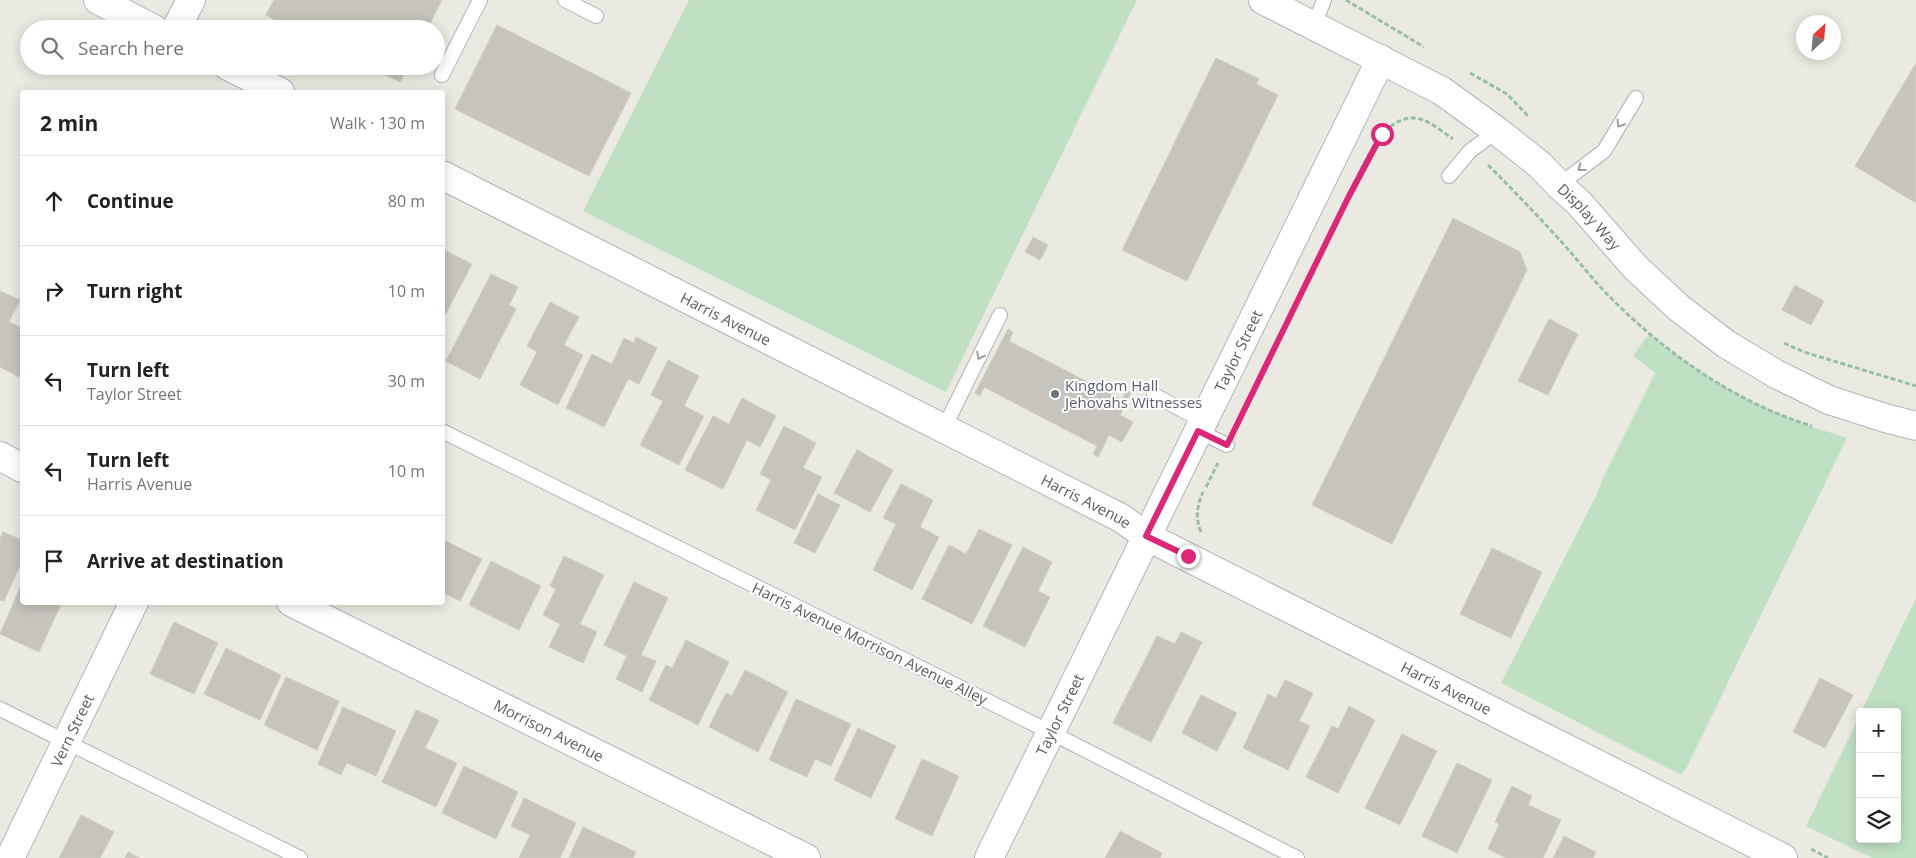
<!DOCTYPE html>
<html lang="en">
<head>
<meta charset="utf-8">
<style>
	body { margin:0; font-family:"Open Sans",sans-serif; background:#f2f2f2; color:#222 }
	.controls { position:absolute; right:15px; bottom:15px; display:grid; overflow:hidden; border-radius:5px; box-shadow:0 2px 12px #0003 }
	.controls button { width:45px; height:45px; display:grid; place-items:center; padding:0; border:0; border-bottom:1px solid #e0e0e0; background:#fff; color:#222; font:25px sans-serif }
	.compass { position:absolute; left:1796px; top:15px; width:45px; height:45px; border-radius:50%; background:#fff; box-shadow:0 2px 12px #0003; rotate:26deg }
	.stop { position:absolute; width:15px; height:15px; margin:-11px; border:4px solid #db2777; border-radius:50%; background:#fff }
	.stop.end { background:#db2777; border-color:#fff; box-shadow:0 1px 5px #0008 }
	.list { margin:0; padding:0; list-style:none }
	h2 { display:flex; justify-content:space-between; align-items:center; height:65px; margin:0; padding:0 20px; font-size:21px }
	h2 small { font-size:16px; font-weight:400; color:#767676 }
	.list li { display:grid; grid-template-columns:32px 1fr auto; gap:15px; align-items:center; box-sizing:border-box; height:90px; padding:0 20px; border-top:1px solid #e0e0e0 }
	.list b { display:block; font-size:19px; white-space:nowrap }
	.list p { margin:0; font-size:16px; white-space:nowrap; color:#767676 }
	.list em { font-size:16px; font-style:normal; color:#767676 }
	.icon { flex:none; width:28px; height:28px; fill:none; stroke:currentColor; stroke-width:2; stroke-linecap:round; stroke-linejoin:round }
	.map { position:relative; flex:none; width:1916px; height:858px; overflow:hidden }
	.search { position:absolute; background:#fff; box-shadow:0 2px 12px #0003; left:20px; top:20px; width:425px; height:55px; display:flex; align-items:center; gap:12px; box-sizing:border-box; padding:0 18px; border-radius:28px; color:#767676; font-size:19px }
	.panel { position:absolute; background:#fff; box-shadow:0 2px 12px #0003; left:20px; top:90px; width:425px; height:515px; border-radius:5px }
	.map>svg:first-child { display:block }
	.green { fill:#c0e0c4 }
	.building { fill:#c7c4be; stroke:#cfccc1 }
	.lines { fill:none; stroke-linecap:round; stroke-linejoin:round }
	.service-casing { stroke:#b2b3b8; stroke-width:16 }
	.minor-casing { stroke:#b2b3b8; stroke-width:30 }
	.path { stroke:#99bea8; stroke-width:3; stroke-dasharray:5 2.5; stroke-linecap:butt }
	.service { stroke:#fff; stroke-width:14 }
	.minor { stroke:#fff; stroke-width:28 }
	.oneway { stroke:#9c9da0 }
	.route { stroke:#db2777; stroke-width:6 }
	.worship-dot { fill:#6b7280; stroke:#fff; stroke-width:2 }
	.labels { text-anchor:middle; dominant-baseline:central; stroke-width:4; stroke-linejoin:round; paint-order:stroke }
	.street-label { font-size:15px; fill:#5a5c61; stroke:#fff }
	.worship-label { font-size:15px; fill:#5b616d; stroke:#fff; text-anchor:start }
</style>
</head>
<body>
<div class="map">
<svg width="1916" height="858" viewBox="0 0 1916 858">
	<rect width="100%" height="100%" fill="#ebeae2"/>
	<path class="green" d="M689 0H1137L946 392 583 211Z
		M1649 334C1694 371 1742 400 1796 421 1813 428 1830 432 1847 438L1687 767 1681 775 1501 683 1596 496 1603 478 1655 373 1633 356Z
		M1916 598V858H1872L1806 826 1860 715V839H1897V712H1861Z"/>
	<path class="building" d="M274 0H442L427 29H293L266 15Z
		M497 25 631 93 589 176 455 109Z
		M1216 58 1259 79 1256 84 1278 95 1187 281 1122 250Z
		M1916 63V203L1855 166Z
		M368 66H408L400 82Z
		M1453 218 1520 252 1527 270 1392 544 1312 505Z
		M1033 237 1048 245 1040 260 1025 252Z
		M442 249 472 264 442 321Z
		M491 274 518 287 509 305 516 309 480 379 446 361Z
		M1795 285 1824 301 1811 325 1782 310Z
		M0 291 20 300 9 322 22 328V370L19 377 0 367Z
		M550 302 579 317 564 345 583 355 558 405 520 385 537 352 527 346Z
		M1549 319 1578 334 1548 395 1518 381Z
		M1008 329 1013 332 1009 341 1122 400 1126 391 1131 393 1120 415 1133 422 1122 442 1109 435 1098 457 1093 454 1097 446 984 387 980 396 975 393Z
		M636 337 657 348 639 384 628 379 604 427 566 408 592 354 612 364 624 338 634 343Z
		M668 360 699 376 684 406 704 416 679 465 640 445 663 401 651 395Z
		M742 398 776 416 760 447 747 440 723 489 685 470 713 416 729 424Z
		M784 426 816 443 803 468 822 477 795 530 756 510 771 480 760 474Z
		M857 450 893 470 870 512 834 493Z
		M901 484 933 500 920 527 939 537 912 590 873 570 896 524 883 518Z
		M818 494 840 505 815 553 794 543Z
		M979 529 1012 545 972 624 922 599 949 545 966 554Z
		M3 532 22 540V561L4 601 0 600V539Z
		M442 539 482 559 460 601 442 592Z
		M1023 547 1052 562 1038 591 1050 597 1025 647 983 626Z
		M1492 548 1542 572 1511 638 1460 614Z
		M564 556 604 575 580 624 597 632 583 663 549 647 560 624 543 615 556 589 550 586Z
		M491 561 541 586 519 630 469 605Z
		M634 582 668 598 641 655 656 661 642 692 616 679 627 656 604 645Z
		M22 583V602H62L39 652 0 634Z
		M174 622 218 643 194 694 150 674Z
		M1181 632 1202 642 1151 742 1113 723 1157 636 1175 644Z
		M686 640 729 662 698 725 649 700 666 665 672 668Z
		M226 648 281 675 260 720 204 694Z
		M745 670 788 692 758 752 709 727 726 693 732 696Z
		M286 677 339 701 317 750 264 725Z
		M1820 678 1853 695 1825 748 1793 732Z
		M1285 680 1313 693 1299 721 1310 726 1288 770 1243 748 1268 694 1276 698Z
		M1201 695 1237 713 1217 751 1182 733Z
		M796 699 851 724 831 766 815 759 807 777 769 760Z
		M1349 706 1375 720 1338 793 1306 777 1332 726 1338 729Z
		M343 707 396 731 376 776 347 763 341 775 318 764Z
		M416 710 439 720 425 748 457 763 436 807 382 782Z
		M858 728 896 746 871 798 834 780Z
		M1402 734 1437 751 1400 825 1365 808Z
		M922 759 959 776 932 836 895 819Z
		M1457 763 1492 780 1457 853 1422 836Z
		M464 766 518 792 496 839 442 813Z
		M1512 786 1532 796 1528 805 1561 820 1543 858H1506L1488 849 1499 824 1495 822Z
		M524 798 576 823 560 858H519L530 835 511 826Z
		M81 815 114 832 100 858H59Z
		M583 827 636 852 633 858H569Z
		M1120 831 1162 853 1160 858H1105Z
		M1564 836 1596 852 1593 858H1553Z
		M128 852 140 858H125Z"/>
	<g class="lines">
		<g class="service-casing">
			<path id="service" d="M565 0 596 16
				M1314 25 1324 0
				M442 75 480 0
				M1449 176 1470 151 1497 131
				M1559 185 1604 151 1636 98
				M1154 395 1203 421
				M944 428 1000 315
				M442 431 1050 732 1297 858
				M1198 431 1227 445
				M0 709 300 858"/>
		</g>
		<g class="minor-casing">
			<g id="minor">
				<path d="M98 0 154 29"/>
				<path id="s1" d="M1263 0 1442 91 1497 131 1540 165 1559 185 1579 203 1636 268 1679 308 1726 344 1776 374 1829 400 1885 418 1916 426"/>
				<path d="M176 29 191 0"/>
				<path d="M228 66 280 92"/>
				<path id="s2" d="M442 175 1121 518 1146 536 1783 858"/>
				<path d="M0 456 22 468"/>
				<path id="s3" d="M291 602 806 858"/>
				<path id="s4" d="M10 858 134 602"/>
				<path id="s5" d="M989 858 1381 59"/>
			</g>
		</g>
		<path class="path" d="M1346 0 1424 47
			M1470 73 1507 94 1529 117
			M1488 165C1515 192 1541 219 1567 248 1579 262 1591 277 1604 291 1661 350 1733 402 1812 426
			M1348 197C1361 171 1384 106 1423 120 1434 124 1444 133 1453 139
			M1784 343 1804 352 1916 386
			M1236 426 1339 216
			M1206 487 1218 463
			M1201 532C1195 518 1197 506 1203 492
			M1811 849 1828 858"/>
		<use href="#service" class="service"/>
		<use href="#minor" class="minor"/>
	</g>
	<defs><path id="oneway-chevron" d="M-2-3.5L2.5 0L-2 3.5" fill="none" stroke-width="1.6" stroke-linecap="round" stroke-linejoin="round" transform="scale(1.25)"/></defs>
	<g class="oneway">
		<use href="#oneway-chevron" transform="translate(1620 124) rotate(122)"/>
		<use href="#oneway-chevron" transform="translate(1581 168) rotate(143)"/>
		<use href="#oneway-chevron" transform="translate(980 356) rotate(116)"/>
	</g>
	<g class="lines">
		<path class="route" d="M1188 556 1146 536 1198 431 1227 445 1348 198 1382 134"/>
	</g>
	<circle class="worship-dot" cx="1055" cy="394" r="5"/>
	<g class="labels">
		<g class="street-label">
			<text stroke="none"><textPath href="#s1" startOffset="395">Display Way</textPath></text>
			<text stroke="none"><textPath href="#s2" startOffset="318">Harris Avenue</textPath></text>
			<text stroke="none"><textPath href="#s5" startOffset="565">Taylor Street</textPath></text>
			<text stroke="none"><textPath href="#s2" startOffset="722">Harris Avenue</textPath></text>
			<text transform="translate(870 643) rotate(26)">Harris Avenue Morrison Avenue Alley</text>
			<text stroke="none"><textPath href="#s2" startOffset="1128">Harris Avenue</textPath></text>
			<text stroke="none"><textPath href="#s5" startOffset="160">Taylor Street</textPath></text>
			<text stroke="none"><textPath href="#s4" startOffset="142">Vern Street</textPath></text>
			<text stroke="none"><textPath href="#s3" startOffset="288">Morrison Avenue</textPath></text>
		</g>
		<g class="worship-label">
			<text x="1065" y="385">Kingdom Hall<tspan x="1065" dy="17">Jehovahs Witnesses</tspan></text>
		</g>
	</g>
</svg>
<div class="controls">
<button>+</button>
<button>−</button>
<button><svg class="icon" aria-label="layers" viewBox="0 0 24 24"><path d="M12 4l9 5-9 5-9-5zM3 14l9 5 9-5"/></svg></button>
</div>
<svg class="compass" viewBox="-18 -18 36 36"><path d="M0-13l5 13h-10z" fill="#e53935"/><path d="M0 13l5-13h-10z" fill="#767676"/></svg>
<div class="stop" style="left:1382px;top:134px"></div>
<div class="stop end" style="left:1188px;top:556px"></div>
<div class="search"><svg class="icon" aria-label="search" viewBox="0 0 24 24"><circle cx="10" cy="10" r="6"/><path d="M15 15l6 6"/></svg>Search here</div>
<section class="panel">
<h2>2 min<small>Walk · 130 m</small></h2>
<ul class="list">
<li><svg class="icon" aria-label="ahead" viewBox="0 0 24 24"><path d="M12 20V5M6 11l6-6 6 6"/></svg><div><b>Continue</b></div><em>80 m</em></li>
<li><svg class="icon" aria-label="right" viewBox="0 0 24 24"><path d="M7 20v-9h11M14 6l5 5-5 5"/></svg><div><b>Turn right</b></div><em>10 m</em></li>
<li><svg class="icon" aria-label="left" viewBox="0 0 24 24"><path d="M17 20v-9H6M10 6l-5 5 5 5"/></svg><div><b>Turn left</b><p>Taylor Street</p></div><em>30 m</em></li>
<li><svg class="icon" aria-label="left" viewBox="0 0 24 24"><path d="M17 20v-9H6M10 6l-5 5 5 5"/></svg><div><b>Turn left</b><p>Harris Avenue</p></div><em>10 m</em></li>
<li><svg class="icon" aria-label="arrive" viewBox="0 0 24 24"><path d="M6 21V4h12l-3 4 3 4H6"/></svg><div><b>Arrive at destination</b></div></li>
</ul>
</section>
</div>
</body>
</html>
